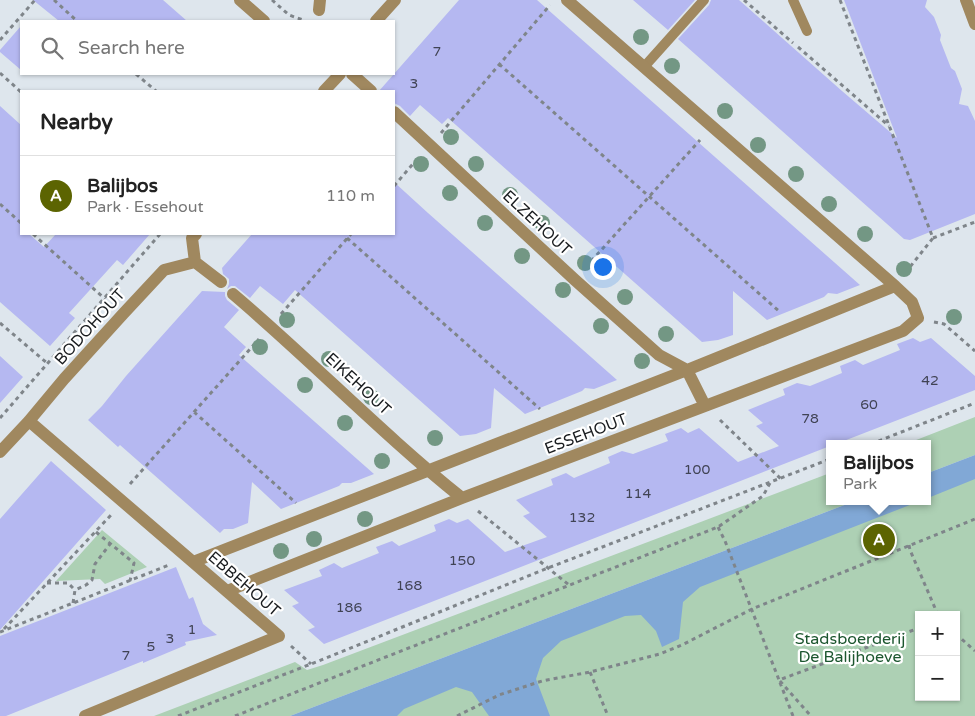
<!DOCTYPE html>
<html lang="en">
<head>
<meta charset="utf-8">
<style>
	body { margin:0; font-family:"Varela Round",sans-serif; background:#f2f2f2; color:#222 }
	.controls { position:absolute; right:15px; bottom:15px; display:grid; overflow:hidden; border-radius:0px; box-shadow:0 1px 4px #0004 }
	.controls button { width:45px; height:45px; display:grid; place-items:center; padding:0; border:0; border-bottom:1px solid #e0e0e0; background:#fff; color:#222; font:25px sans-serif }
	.you { position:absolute; left:602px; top:266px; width:18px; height:18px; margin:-12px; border:4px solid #fff; border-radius:50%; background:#1a73e8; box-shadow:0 0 0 8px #1a73e833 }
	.badge { display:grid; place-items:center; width:32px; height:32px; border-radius:50%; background:#5c6401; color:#fff; font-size:16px; font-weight:700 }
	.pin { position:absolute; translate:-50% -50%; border:2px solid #fff; box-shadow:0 1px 5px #0006 }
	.popup { position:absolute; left:826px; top:440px; width:105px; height:65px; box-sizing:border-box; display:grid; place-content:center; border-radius:0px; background:#fff; filter:drop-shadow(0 1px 4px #0005); font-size:16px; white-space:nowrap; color:#767676 }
	.popup b { font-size:19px; color:#222 }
	.popup::after { content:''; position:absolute; left:50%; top:100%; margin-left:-10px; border:10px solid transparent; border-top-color:#fff }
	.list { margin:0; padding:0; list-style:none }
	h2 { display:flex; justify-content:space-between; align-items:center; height:65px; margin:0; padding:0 20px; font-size:21px }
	h2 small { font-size:16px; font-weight:400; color:#767676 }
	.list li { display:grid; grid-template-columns:32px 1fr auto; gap:15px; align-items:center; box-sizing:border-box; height:80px; padding:0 20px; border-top:1px solid #e0e0e0 }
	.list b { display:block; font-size:19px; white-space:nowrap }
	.list p { margin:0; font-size:16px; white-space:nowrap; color:#767676 }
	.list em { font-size:16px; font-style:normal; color:#767676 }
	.icon { flex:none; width:28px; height:28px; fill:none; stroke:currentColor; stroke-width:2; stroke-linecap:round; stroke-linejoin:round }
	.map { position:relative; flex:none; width:975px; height:716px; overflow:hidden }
	.search { position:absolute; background:#fff; box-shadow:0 1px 4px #0004; left:20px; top:20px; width:375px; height:55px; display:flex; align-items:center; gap:12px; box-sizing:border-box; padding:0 18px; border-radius:0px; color:#767676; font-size:19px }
	.panel { position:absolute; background:#fff; box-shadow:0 1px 4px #0004; left:20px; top:90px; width:375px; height:145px; border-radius:0px }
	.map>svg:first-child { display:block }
	.green { fill:#add0b4; fill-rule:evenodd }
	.water { fill:#81a8d6 }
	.building { fill:#b5b8f1 }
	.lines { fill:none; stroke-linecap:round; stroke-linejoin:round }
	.path { stroke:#7f858a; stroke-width:3; stroke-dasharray:4 4; stroke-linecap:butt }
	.lane { stroke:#a0885f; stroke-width:10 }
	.street { stroke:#a0885f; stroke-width:12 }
	.tree { fill:#739784 }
	.labels { text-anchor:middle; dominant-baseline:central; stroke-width:4.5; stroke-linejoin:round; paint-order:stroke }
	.number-label { font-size:14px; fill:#404354 }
	.street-label { font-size:16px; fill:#191c1f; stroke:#fff }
	.park-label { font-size:16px; fill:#1c562f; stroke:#fff }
</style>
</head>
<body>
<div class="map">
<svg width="975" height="716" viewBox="0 0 975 716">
	<rect width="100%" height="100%" fill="#dee6ed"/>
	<path class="green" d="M975 417V455L928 473V444H906Z
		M975 465V716H332L883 501H928V484ZM919 615H956V697H919Z
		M830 473V501H855L290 716H154L295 662 307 670 323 665Z
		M102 530 147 567 105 584 100 579 56 581Z"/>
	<path class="water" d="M975 455V479L928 498V473Z
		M855 501H920L700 587 683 602 679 639 662 647 656 631 641 615 625 616 561 641 543 658 536 679 550 716H489L472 692 456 687 404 709 397 716H290Z"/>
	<path class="building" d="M33 0H163L187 21H59Z
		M459 0H537L860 285 837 294 828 293 824 297 767 320 733 291V335L718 340 702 342 448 118 442 124 420 105 410 116 400 106 394 103V91H379Z
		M633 0H695L668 30Z
		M711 0H739L842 91 897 138 844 0H927L925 7 934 17 941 35 940 40 949 63 951 68 955 71 962 89 959 104 968 106 975 121V214L910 240 904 239 678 39 709 5Z
		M21 26V70L0 52V50Z
		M0 106 21 125V234H29L44 247 56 234H150L123 265 117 260 69 313 75 318 50 346 0 302Z
		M394 182 428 213 617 380 594 389 585 388 582 391 525 414 494 388 491 428 476 434 460 436 295 290 283 304 260 286 250 298 235 286H231L227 289 229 284V279L223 274 222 268 252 234H394Z
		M202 291 225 292V296L227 300 239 310 224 327 246 347 239 355 374 474 351 483H342L339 486 281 509 252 482 248 523 233 529H224L220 533 120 445 118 447 88 420 102 406 126 376Z
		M913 338 920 342 931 338 975 376V390L836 444H830V446L324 644 308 630 315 627 292 606 299 603 284 590 322 576 319 570 334 563 342 568 379 553 376 547 392 541 399 546 436 531 434 525 449 519 457 523 468 519 505 552 547 537 523 516 530 513 516 500 553 485 551 479 566 473 574 478 610 463 608 457 622 451 633 454 668 441 665 434 681 428 688 433 699 428 738 462 779 446 756 426 763 423 748 410 785 395 783 389 797 383 810 386 842 373 840 366 855 360 863 365 900 350 897 344Z
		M0 356 23 377 0 403Z
		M51 461 106 510 0 630V519Z
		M176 567 189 599 193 597 203 624 217 635 185 642 186 645 143 663V661L6 716H0V636Z"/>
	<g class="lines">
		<path class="path" d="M54 0 77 21
			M272 0 289 15 303 20
			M744 0 793 43
			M840 0 933 238 906 272
			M0 40 35 0
			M798 47 889 126
			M499 64 780 312
			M0 73 21 92
			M136 74 156 91
			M441 133 550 5
			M394 186 418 158
			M0 204 21 223
			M33 234 105 299
			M347 238 540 409
			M933 238 975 222
			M586 267 700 140
			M281 314 351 234
			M934 322 944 324 975 351
			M0 323 47 363
			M194 412 296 503
			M0 418 160 234
			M720 420 781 479
			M871 444 975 403
			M130 484 259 339
			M478 511 569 585
			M718 527 725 541 779 680 919 628
			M96 532 134 563 130 581
			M909 545 910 550 938 615
			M47 583H68L75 590
			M73 603 75 590 86 585 92 580 95 564 110 544
			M4 629 111 515
			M0 632 169 565
			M956 634 975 651
			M291 646 311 664
			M590 672 608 716
			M178 716 311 664 548 568 830 459
			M235 716 718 527 763 496 770 483
			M457 716 499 695 542 681 590 672 660 654 684 644 752 609 975 519
			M793 716 779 680 811 716"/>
		<path class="lane" d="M793 0 807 31
			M644 67 704 0"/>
		<path class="street" d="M240 0 264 21
			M966 0 975 24
			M319 10 320 0
			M376 21 395 0
			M352 74 371 91
			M324 91 340 74
			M394 112 575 280 659 355 687 370 705 406
			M195 262 221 282
			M233 294C311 360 382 434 462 498
			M29 421 279 636 85 716
			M0 452 29 421 64 379 123 314 164 270 195 262 192 238 196 234
			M193 562 687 370 895 286
			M227 591 462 498 903 331 918 318 912 302 895 286 567 0"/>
	</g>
	<g class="tree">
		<circle cx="641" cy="37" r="8"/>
		<circle cx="672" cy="66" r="8"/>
		<circle cx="725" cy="111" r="8"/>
		<circle cx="451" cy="137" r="8"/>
		<circle cx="758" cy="145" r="8"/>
		<circle cx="421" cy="164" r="8"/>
		<circle cx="476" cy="164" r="8"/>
		<circle cx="796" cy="174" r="8"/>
		<circle cx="450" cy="193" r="8"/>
		<circle cx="510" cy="195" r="8"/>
		<circle cx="829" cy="204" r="8"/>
		<circle cx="485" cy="223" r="8"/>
		<circle cx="542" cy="223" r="8"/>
		<circle cx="865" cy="234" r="8"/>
		<circle cx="522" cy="256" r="8"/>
		<circle cx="585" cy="263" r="8"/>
		<circle cx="904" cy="269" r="8"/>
		<circle cx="563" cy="290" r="8"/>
		<circle cx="625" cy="297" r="8"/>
		<circle cx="954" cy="317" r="8"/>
		<circle cx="287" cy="320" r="8"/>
		<circle cx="601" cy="326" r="8"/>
		<circle cx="666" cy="334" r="8"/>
		<circle cx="260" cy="347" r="8"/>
		<circle cx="329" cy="359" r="8"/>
		<circle cx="642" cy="361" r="8"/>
		<circle cx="305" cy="385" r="8"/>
		<circle cx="371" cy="397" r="8"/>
		<circle cx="345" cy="423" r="8"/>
		<circle cx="435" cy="438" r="8"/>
		<circle cx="382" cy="461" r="8"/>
		<circle cx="365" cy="519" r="8"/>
		<circle cx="314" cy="539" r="8"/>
		<circle cx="281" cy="551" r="8"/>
	</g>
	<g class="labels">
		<g class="number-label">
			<text x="437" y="51">7</text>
			<text x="414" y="83">3</text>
			<text x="930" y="380">42</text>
			<text x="869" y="404">60</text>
			<text x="810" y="418">78</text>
			<text x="697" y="469">100</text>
			<text x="638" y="493">114</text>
			<text x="582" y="517">132</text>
			<text x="462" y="560">150</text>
			<text x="409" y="585">168</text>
			<text x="349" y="607">186</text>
			<text x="192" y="629">1</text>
			<text x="170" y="638">3</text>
			<text x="151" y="646">5</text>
			<text x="126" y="655">7</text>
		</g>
		<g class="street-label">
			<text transform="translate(537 223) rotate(43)">ELZEHOUT</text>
			<text transform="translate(90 327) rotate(-48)">BODOHOUT</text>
			<text transform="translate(358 384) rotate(43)">EIKEHOUT</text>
			<text transform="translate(586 434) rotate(-21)">ESSEHOUT</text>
			<text transform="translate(244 584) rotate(41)">EBBEHOUT</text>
		</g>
		<g class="park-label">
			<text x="850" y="639">Stadsboerderij<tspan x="850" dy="18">De Balijhoeve</tspan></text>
		</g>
	</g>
</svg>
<div class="controls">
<button>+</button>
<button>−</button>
</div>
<div class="you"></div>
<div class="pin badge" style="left:879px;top:540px">A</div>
<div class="popup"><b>Balijbos</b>Park</div>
<div class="search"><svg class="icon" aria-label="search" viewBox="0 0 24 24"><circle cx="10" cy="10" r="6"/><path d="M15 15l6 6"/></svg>Search here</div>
<section class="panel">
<h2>Nearby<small></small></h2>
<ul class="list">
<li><span class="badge">A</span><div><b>Balijbos</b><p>Park · Essehout</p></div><em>110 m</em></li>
</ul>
</section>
</div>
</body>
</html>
